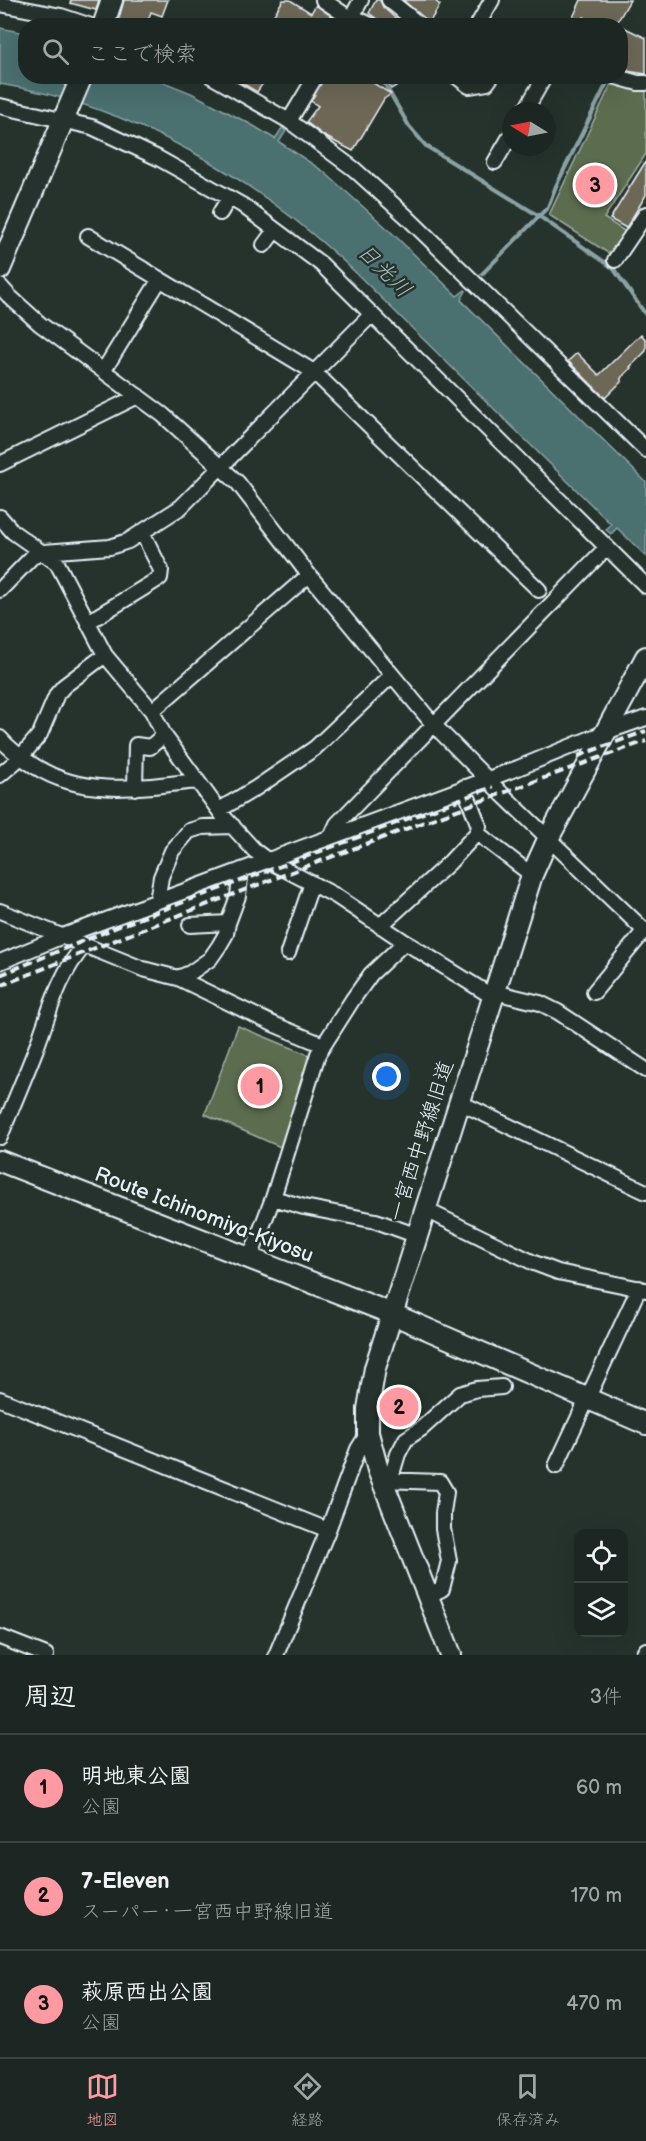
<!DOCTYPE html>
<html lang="ja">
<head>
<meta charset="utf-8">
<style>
	body { margin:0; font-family:"Balsamiq Sans","Klee One",sans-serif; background:#29322f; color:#f1f3f6 }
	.controls { position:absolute; right:18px; bottom:18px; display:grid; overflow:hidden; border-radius:12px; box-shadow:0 6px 24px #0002 }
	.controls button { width:54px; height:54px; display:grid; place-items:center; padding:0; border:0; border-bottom:2px solid #3a4340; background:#1c2622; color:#f1f3f6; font:30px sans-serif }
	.compass { position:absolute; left:502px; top:102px; width:54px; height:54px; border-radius:50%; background:#1c2622; box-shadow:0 6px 24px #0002; rotate:280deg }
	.you { position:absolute; left:387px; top:1077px; width:21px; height:21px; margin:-15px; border:4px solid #fff; border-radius:50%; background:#1a73e8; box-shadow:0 0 0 9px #1a73e833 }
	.badge { display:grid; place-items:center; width:39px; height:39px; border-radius:50%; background:#ff9aa2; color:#111; font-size:20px; font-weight:700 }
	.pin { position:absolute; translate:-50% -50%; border:3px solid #fff; box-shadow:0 2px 6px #0006 }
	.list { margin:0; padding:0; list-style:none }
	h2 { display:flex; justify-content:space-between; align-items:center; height:78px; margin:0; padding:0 24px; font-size:26px }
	h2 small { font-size:20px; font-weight:400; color:#a0a5a5 }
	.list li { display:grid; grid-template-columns:39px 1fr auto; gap:18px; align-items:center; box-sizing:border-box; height:108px; padding:0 24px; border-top:2px solid #3a4340 }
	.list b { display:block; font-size:22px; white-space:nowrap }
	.list p { margin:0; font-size:20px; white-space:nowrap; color:#a0a5a5 }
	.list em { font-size:20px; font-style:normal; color:#a0a5a5 }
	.icon { flex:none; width:33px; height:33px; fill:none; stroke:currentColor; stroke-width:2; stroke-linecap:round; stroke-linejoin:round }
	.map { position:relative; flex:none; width:646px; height:1655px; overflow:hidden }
	.search { position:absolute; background:#1c2622; box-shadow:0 6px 24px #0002; left:18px; right:18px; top:18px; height:66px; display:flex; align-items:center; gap:15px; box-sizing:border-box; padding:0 21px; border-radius:24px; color:#a0a5a5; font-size:22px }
	.sheet { height:402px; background:#1c2622 }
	nav { display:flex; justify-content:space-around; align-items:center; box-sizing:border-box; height:84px; border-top:2px solid #3a4340; background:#1c2622; font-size:16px; color:#a0a5a5 }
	nav a { display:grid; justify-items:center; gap:3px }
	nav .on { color:#ff9aa2 }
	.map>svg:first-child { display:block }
	.green { fill:#5b6c4f; stroke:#a2aea4; stroke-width:1.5 }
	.water { fill:#4b6f70; stroke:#8aa3a6; stroke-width:1.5 }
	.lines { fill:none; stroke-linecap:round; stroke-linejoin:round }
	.stream { stroke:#8aa3a6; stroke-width:4 }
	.building { fill:#6d6856; stroke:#e8f1f8; stroke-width:1.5 }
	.street-casing { stroke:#e8f1f8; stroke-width:18 }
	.secondary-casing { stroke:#e8f1f8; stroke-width:24 }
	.street { stroke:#26332d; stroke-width:14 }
	.secondary { stroke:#26332d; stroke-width:20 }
	.rail { stroke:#e8f1f8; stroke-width:4; stroke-dasharray:9 4.5; stroke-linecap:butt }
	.labels { text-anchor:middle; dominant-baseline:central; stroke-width:5; stroke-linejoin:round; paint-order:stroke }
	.street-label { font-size:21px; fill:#e8f1f8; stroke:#26332d }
	.water-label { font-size:22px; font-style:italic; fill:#a9bdc2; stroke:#26332d }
</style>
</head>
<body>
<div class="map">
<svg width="646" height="1655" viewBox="0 0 646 1655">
	<rect width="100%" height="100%" fill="#26332d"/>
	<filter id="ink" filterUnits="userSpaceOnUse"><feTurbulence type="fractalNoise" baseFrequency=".0167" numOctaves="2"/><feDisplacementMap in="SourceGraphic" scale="12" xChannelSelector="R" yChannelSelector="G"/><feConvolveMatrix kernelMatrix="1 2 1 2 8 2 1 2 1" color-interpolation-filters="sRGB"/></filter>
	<g filter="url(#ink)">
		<path class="green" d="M613 80 646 86V154L604 218 626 232 611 255 549 215Z
			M238 1026 314 1057 285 1149 205 1114Z"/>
		<path class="water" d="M0 28 25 33 26 76 151 77 191 93 252 125 275 139 282 128 286 131 279 142 323 171 389 230 457 296 465 290 466 291 461 300 646 482V556L617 528 611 534 606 530 611 524 354 271C258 179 133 106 0 84Z"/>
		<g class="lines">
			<path class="stream" d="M380 76 409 126 426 146 539 216 613 268 646 315
				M482 274 548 207 556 186 609 79"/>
		</g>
		<path class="building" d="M71 0H99L96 10 70 3Z
			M124 0H168L162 16 151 12 146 26H126L118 22Z
			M283 0H290L311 13 316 5 335 19 330 26H267Z
			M376 0H380L383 7 404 26H386L369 13Z
			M403 0H434L440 5 429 23Z
			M581 0H630L615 26H602L584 17 574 26H569Z
			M621 26 646 38V74L627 71 628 69 621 64Z
			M246 76H268L257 92 242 83Z
			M325 76H362L391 94 384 99 353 151 324 136 306 122 318 106 311 101Z
			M384 76H413L391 89Z
			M646 161V195L626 228 610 219Z
			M641 334 646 340V351L630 367 631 368 621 378V382L605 398 568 361 577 353 599 375Z"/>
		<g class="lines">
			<g class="street-casing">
				<path id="street" d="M323 0 351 19
					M389 0 421 26
					M0 4 61 16 91 26
					M352 16 372 26
					M347 26 361 0
					M477 26 492 0
					M211 76 289 121 354 169 406 216 646 450
					M456 76 469 86 487 83 492 76
					M613 76 638 83H646
					M0 106 92 127 158 158 242 205 321 264 646 586
					M525 111 545 76
					M289 121 316 76
					M495 162 511 135
					M220 213 229 198
					M88 236 314 372 539 590
					M264 245 275 230
					M615 260 646 214
					M0 286 9 296 40 324 163 415 238 483 309 575 433 724 503 795 646 932
					M104 370 160 279
					M0 464 138 396
					M0 517 13 532 57 563 105 655 152 711 164 735 223 816 255 851 267 860 336 896 405 942 493 997
					M0 590 32 557 44 552 110 547 128 541 181 507 372 314
					M88 622 160 578 161 570 142 532
					M152 711 309 575
					M0 738C10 750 23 759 36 767 86 798 142 787 197 781
					M0 775 21 757 40 734 57 694 64 686 105 655
					M464 787 479 826 477 833 532 875
					M135 788 136 745 150 747 164 735
					M219 810 256 788 315 748 392 675
					M332 835 337 824 607 547
					M157 901 161 877 172 851 189 831 202 827 233 826
					M0 911 143 969 178 978 190 973 210 959 219 946 226 934 228 923 238 896 241 870
					M190 925 228 923
					M380 926 449 863 477 833
					M288 953 312 883
					M0 962 63 936 518 768 606 732 646 718
					M178 978 273 1024 323 1045
					M494 992 540 1003 558 1012 646 1070
					M594 992 645 930
					M459 1102 646 1192
					M0 1137C12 1107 25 1077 37 1046 50 1011 59 974 84 946
					M273 1198 304 1207 376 1221 415 1235
					M424 1209 534 1263 558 1272 646 1290
					M250 1258 273 1198 318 1054 353 999 371 974 405 942
					M0 1399 328 1530
					M556 1466 639 1288
					M428 1596 442 1589 449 1561 443 1529V1513L446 1492 440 1482 382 1480 392 1474 398 1454 406 1439 421 1429 460 1394 477 1389 502 1387
					M0 1637 46 1655
					M276 1655 328 1530 358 1449 368 1433
					M643 1655 646 1650"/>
			</g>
			<g class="secondary-casing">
				<path id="secondary" d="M103 26 112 0
					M0 269 82 76
					M0 1161 390 1313 646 1424
					M451 1655 378 1470 368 1433V1409L375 1368 532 875 549 837 646 657"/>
			</g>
			<use href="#street" class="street"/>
			<use href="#secondary" class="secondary"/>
			<path class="rail" d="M578 756 646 731
				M0 975 122 925 493 787
				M0 986C214 900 429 819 646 741"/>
		</g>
	</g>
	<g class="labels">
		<g class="street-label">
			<text transform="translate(421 1141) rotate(-72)">一宮西中野線旧道</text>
			<text transform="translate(204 1215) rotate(21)">Route Ichinomiya-Kiyosu</text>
		</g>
		<g class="water-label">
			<text transform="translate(384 271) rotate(45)">日光川</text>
		</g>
	</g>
</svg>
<div class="controls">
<button><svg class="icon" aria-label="locate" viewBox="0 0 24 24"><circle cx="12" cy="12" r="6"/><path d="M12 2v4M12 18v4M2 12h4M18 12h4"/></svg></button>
<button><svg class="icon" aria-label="layers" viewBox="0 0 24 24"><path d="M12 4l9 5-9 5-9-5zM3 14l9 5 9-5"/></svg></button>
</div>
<svg class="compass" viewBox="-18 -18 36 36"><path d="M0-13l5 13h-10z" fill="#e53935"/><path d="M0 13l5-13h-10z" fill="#a0a5a5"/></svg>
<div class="you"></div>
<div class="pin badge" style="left:260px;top:1086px">1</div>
<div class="pin badge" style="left:399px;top:1407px">2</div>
<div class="pin badge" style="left:595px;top:185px">3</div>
<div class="search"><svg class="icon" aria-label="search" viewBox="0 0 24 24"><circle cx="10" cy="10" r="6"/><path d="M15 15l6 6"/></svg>ここで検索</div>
</div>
<section class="sheet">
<h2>周辺<small>3件</small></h2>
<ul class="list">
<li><span class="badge">1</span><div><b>明地東公園</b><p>公園</p></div><em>60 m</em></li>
<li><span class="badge">2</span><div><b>7-Eleven</b><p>スーパー · 一宮西中野線旧道</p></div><em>170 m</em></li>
<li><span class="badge">3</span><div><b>萩原西出公園</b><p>公園</p></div><em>470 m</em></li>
</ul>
</section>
<nav>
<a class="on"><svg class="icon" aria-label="map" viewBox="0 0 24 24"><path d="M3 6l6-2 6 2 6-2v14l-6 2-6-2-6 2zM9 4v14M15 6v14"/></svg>地図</a>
<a><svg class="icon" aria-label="directions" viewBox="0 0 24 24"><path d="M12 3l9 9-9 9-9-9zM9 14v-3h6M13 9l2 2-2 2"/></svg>経路</a>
<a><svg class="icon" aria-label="saved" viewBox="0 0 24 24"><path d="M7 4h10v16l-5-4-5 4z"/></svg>保存済み</a>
</nav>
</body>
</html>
